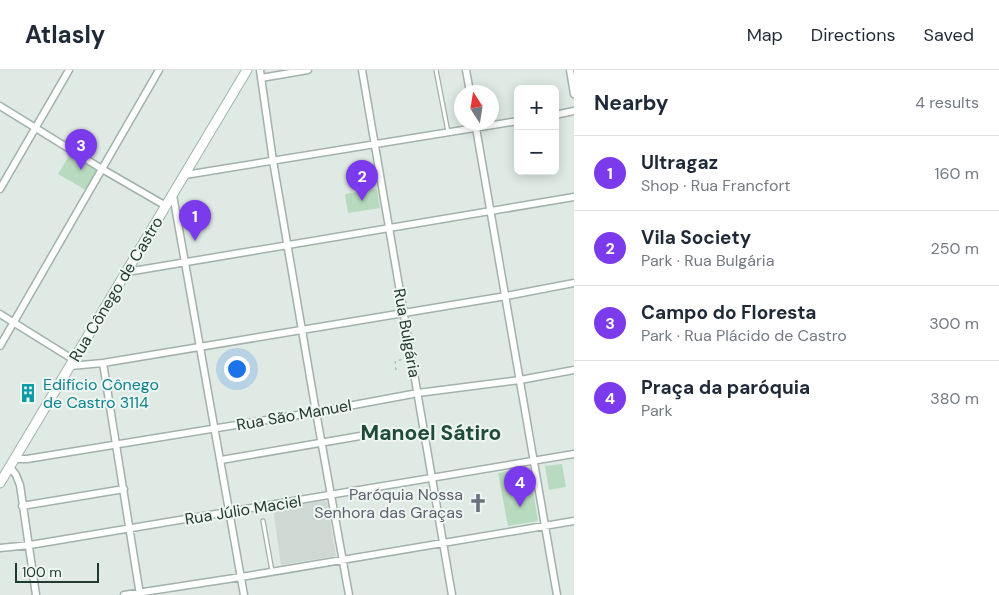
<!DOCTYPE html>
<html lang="en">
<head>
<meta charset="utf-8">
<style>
	body { margin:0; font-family:"DM Sans",sans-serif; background:#f6f6f7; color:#1f2937 }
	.controls { position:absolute; right:15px; top:15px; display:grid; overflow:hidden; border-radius:8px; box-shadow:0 2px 12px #0003 }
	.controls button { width:45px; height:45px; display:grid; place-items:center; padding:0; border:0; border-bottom:1px solid #e0e1e3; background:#fff; color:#1f2937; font:25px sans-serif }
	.compass { position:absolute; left:454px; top:15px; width:45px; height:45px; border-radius:50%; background:#fff; box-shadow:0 2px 12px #0003; rotate:348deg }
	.scale { position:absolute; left:15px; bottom:12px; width:84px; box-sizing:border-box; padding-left:5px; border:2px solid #213930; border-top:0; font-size:14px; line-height:18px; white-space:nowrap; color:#213930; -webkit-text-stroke:4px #eff6f2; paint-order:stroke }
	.you { position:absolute; left:236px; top:298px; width:18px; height:18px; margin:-12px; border:4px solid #fff; border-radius:50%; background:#1a73e8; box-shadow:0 0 0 8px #1a73e833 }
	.badge { display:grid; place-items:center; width:32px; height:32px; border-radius:50%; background:#7c3aed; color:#fff; font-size:16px; font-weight:700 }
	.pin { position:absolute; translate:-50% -41px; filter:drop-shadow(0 1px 2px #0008) }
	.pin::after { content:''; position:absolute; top:26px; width:18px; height:15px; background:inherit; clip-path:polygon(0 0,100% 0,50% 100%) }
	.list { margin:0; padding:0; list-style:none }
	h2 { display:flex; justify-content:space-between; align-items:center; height:65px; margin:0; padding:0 20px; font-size:21px }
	h2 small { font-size:16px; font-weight:400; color:#747a83 }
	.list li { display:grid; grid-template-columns:32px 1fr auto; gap:15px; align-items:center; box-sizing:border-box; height:75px; padding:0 20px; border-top:1px solid #e0e1e3 }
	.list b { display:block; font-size:19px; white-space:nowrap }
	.list p { margin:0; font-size:16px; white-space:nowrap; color:#747a83 }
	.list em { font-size:16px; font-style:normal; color:#747a83 }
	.map { position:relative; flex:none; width:574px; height:525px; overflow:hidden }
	header { display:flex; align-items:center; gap:30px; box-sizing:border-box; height:70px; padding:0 25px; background:#fff; border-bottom:1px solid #e0e1e3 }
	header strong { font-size:24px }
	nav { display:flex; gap:28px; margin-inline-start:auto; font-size:18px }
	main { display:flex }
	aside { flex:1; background:#fff }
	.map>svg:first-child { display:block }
	.built { fill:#cdd9d2 }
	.green { fill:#b8dabe }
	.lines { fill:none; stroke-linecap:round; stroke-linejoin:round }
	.lane-casing { stroke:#a2b1aa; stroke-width:5.5 }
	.street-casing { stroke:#a2b1aa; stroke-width:9 }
	.secondary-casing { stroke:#9eb5aa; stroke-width:11 }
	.path { stroke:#80ac9a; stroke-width:1; stroke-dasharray:2.5 4; stroke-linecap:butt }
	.lane { stroke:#fff; stroke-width:3 }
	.street { stroke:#fff; stroke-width:6 }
	.secondary { stroke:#fff; stroke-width:9 }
	.labels { text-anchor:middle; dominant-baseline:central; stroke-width:4; stroke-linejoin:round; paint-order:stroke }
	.street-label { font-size:16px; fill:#213930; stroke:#eff6f2 }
	.culture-label { font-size:16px; fill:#0d838f; stroke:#eff6f2; text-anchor:start }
	.worship-label { font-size:16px; fill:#5b616d; stroke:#eff6f2; text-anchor:end }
	.district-label { font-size:21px; font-weight:bold; fill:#1e4a3a; stroke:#eff6f2 }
</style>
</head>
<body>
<header>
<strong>Atlasly</strong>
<nav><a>Map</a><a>Directions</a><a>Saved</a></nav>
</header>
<main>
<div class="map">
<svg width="574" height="525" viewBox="0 0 574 525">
	<rect width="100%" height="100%" fill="#dfeae4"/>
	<path class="built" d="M324 431 327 432 336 486 281 495 273 438Z"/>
	<path class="green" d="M73 79 104 97 89 122 58 104Z
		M377 119 380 138 348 143 345 124Z
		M562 394 566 417 549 420 545 396Z
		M529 397 538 451 508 456 498 403Z"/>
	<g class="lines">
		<g class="lane-casing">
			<path id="lane" d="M436 0 448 62
				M263 451 272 501"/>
		</g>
		<g class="street-casing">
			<path id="street" d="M260 0 273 91 316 342 349 525
				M362 0 452 525
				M466 0 470 22
				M570 0 574 24
				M261 8 308 0
				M0 36 102 99 166 136
				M555 45 574 41
				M475 52 557 525
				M185 105 518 51
				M0 119 69 0
				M173 125 244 525
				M127 202 574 127
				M0 244 74 290
				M0 276 159 0
				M103 293 140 525
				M70 296 103 293 506 226 574 213
				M14 389H27L316 342 418 323 520 310 574 300
				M221 390 366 365
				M10 397 16 405 20 415 36 525
				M22 436 124 419
				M0 478 30 475 574 384
				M124 525 241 507 574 451"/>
		</g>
		<g class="secondary-casing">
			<path id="secondary" d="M0 413 247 0"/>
		</g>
		<path class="path" d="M396 300 395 291 405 289"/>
		<use href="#lane" class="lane"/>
		<use href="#street" class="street"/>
		<use href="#secondary" class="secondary"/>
	</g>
	<defs>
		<g id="building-bare" transform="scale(1.5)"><path d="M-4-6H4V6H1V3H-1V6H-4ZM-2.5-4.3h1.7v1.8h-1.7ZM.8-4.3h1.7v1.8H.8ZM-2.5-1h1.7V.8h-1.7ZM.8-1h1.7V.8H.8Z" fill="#0f9aa8" stroke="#eff6f2" stroke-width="2.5" paint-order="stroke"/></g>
		<g id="church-bare" transform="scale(1.5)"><path d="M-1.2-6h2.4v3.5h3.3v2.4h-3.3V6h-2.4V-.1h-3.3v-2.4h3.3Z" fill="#6b7280" stroke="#eff6f2" stroke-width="2.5" paint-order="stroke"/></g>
	</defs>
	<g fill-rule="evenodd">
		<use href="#building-bare" x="28" y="323"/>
		<use href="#church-bare" x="478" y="433"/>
	</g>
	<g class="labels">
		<g class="street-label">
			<text transform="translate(116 219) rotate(-59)">Rua Cônego de Castro</text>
			<text transform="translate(407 263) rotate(80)">Rua Bulgária</text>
			<text transform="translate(294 345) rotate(-10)">Rua São Manuel</text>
			<text transform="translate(243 440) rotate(-9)">Rua Júlio Maciel</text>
		</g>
		<g class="culture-label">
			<text x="43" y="314">Edifício Cônego<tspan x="43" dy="18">de Castro 3114</tspan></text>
		</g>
		<g class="worship-label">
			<text x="463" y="424">Paróquia Nossa<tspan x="463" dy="18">Senhora das Graças</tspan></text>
		</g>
		<g class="district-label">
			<text x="431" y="363">Manoel Sátiro</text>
		</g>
	</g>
</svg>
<div class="controls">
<button>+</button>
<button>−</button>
</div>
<svg class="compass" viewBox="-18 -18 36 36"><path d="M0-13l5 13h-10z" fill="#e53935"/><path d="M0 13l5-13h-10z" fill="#747a83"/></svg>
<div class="scale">100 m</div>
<div class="you"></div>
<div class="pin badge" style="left:195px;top:171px">1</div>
<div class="pin badge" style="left:362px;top:131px">2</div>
<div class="pin badge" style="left:81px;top:100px">3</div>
<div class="pin badge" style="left:520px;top:437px">4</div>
</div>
<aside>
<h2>Nearby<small>4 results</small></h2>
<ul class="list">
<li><span class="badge">1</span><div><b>Ultragaz</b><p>Shop · Rua Francfort</p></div><em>160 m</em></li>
<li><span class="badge">2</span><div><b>Vila Society</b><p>Park · Rua Bulgária</p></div><em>250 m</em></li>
<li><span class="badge">3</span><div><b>Campo do Floresta</b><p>Park · Rua Plácido de Castro</p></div><em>300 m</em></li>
<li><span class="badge">4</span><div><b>Praça da paróquia</b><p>Park</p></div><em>380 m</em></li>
</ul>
</aside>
</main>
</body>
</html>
